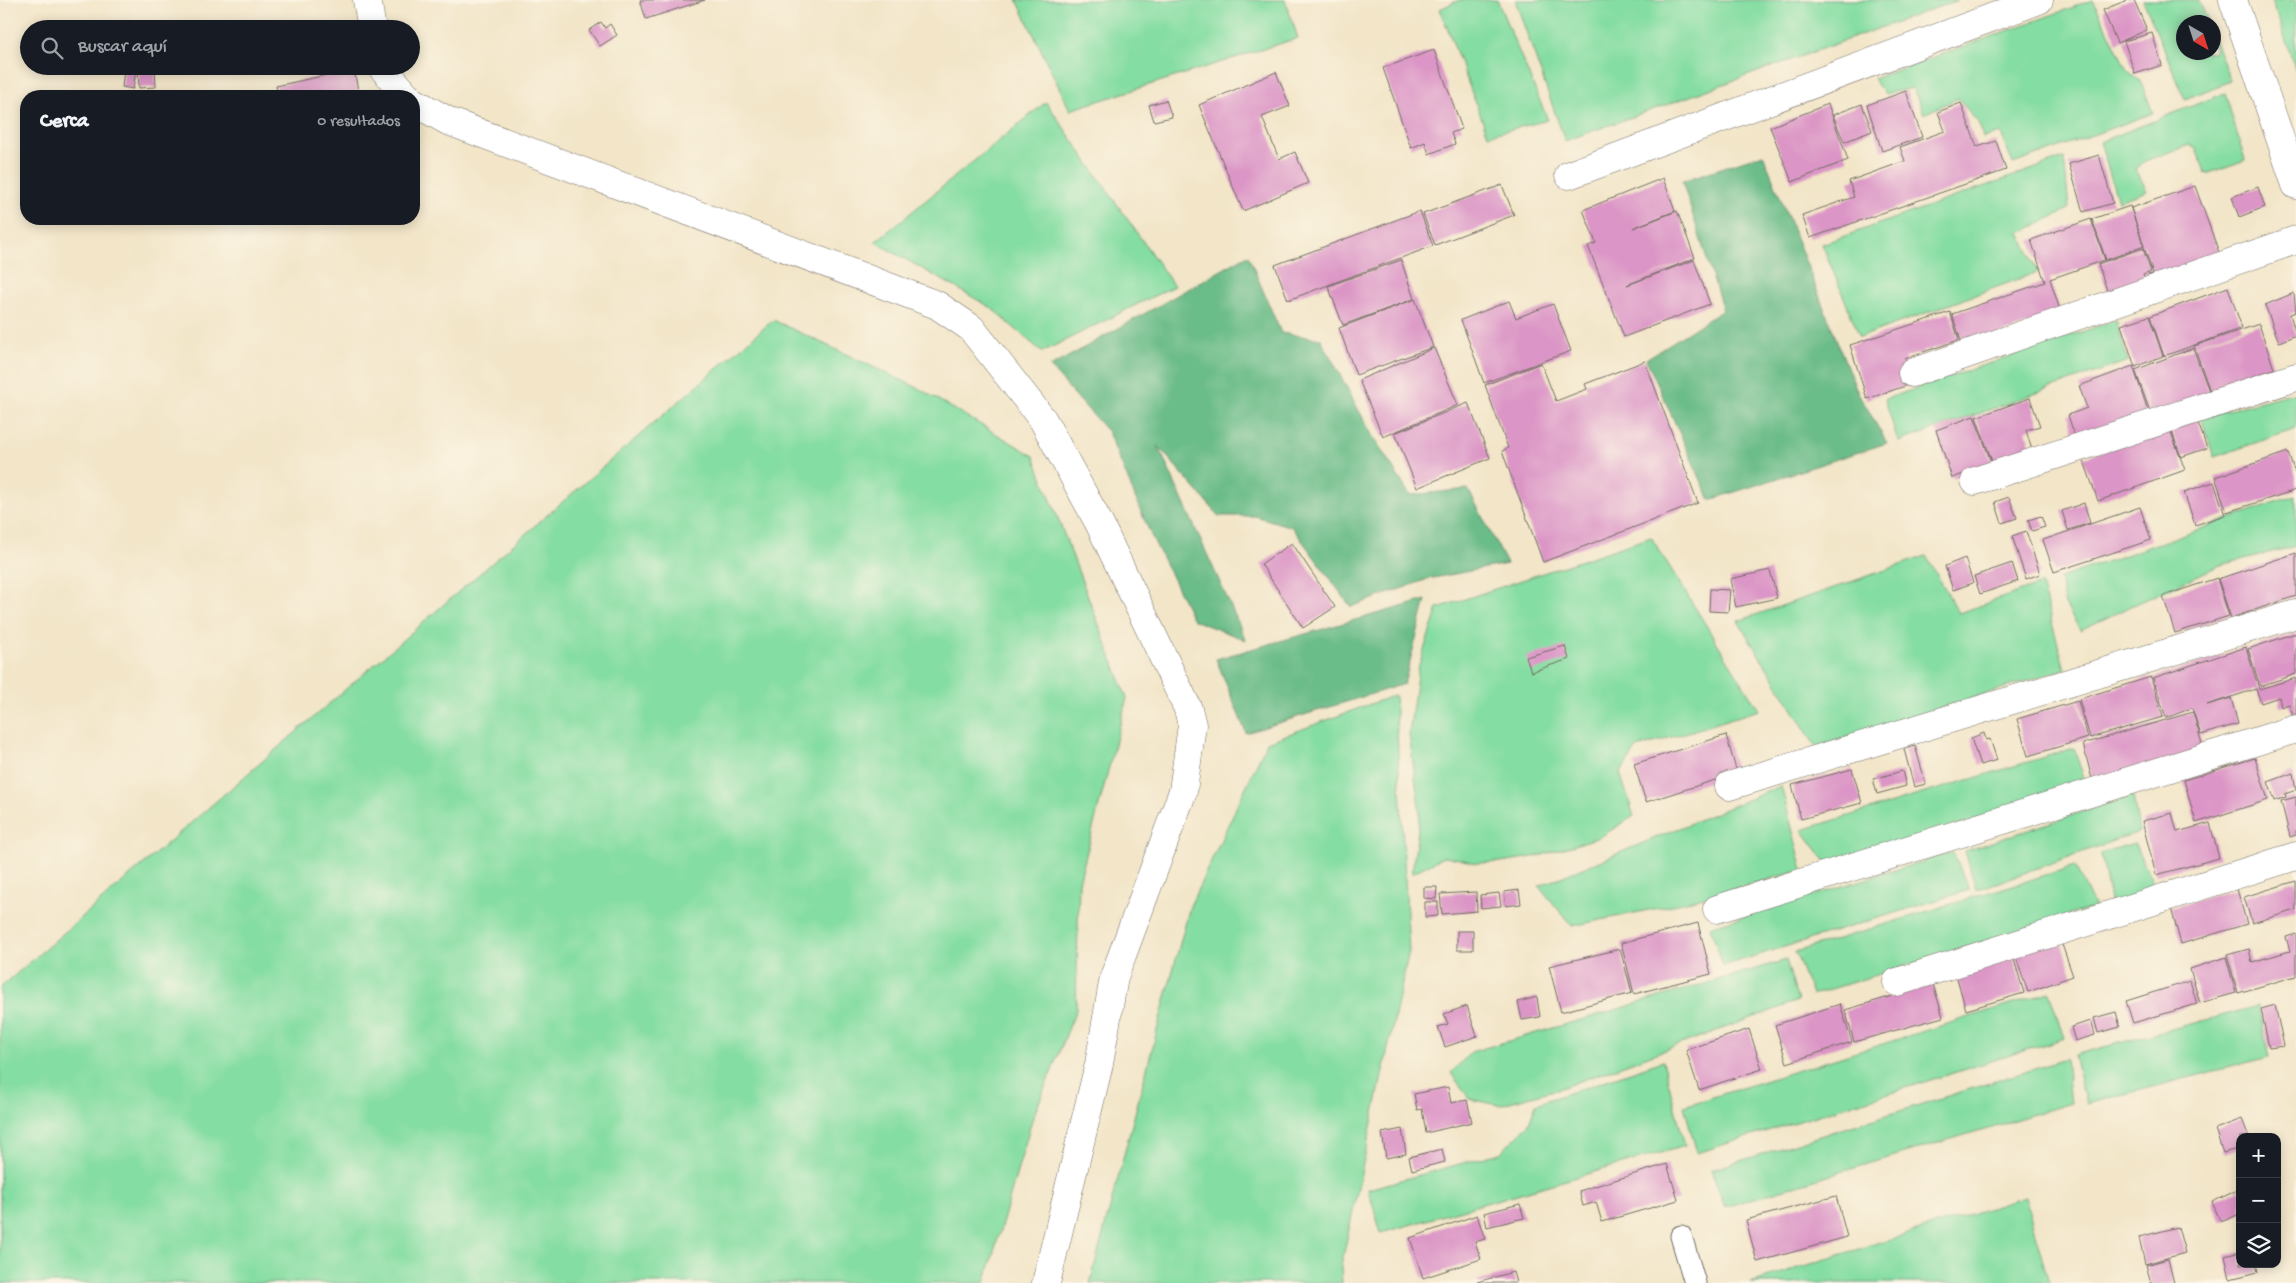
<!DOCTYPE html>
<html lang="es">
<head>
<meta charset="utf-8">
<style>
	body { margin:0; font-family:"Gochi Hand",sans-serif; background:#242831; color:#f1f3f6 }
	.controls { position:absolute; right:15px; bottom:15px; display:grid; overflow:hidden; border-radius:10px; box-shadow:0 2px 12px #0003 }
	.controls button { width:45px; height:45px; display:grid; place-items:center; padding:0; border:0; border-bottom:1px solid #363941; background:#171b24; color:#f1f3f6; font:25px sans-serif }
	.compass { position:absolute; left:2176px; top:15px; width:45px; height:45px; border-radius:50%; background:#171b24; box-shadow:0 2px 12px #0003; rotate:141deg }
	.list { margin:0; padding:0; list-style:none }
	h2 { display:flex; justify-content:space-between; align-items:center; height:65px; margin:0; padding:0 20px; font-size:21px }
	h2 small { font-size:16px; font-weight:400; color:#9ea1a6 }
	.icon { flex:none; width:28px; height:28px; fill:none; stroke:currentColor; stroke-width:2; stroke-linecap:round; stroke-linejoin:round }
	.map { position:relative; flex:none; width:2296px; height:1283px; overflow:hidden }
	.search { position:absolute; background:#171b24; box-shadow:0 2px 12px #0003; left:20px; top:20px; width:400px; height:55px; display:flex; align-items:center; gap:12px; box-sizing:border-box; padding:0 18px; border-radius:28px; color:#9ea1a6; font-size:19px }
	.panel { position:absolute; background:#171b24; box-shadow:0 2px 12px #0003; left:20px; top:90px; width:400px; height:135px; border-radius:20px }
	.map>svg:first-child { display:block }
	.green { fill:#84dda2; stroke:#588466 }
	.forest { fill:#6bbc88; stroke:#4b745a }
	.building { fill:#db95c6 }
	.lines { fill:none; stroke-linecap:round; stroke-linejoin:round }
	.service-casing { stroke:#716c62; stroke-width:23 }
	.minor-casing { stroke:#716c62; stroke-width:29 }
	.service { stroke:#fff; stroke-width:21 }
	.minor { stroke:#fff; stroke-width:28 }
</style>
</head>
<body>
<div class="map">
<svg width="2296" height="1283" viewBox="0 0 2296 1283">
	<rect width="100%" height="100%" fill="#fcf5e5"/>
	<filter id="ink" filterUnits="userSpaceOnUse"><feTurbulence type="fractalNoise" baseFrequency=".02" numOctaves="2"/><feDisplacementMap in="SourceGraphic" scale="10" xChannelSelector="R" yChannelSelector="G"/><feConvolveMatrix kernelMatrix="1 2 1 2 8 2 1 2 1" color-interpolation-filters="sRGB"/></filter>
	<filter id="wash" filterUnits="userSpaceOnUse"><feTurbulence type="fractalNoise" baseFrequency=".0096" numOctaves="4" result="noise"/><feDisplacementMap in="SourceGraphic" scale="20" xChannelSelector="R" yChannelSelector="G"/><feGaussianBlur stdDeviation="1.12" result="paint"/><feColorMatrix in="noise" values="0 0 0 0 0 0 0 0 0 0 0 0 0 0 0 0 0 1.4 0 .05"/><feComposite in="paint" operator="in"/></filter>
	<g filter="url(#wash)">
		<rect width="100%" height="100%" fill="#f2e5c8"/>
		<path class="green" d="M1017 0H1285L1298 38 1070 110Z
			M1459 0H1497L1548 120 1488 135 1440 9Z
			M1515 0H1958L1565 141Z
			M2093 0 2127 70 2141 82 2153 113 2013 164 2001 133 1983 138 1980 125 1958 98 1924 114 1913 88 1885 94 1873 79Z
			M2143 0H2199L2208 22H2184V52H2214V37L2230 81 2185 99Z
			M2272 0H2296V71Z
			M2225 93 2245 160 2206 174 2196 149 2189 145 2145 161 2136 169 2147 191 2118 201 2100 142Z
			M1046 102 1174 286 1042 352 990 307 875 242Z
			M2064 158 2069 209 2020 233 2038 272 1860 337 1822 244Z
			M773 320 918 388 1034 456 1127 698 1079 882 1076 1010 1032 1120 985 1283H0V988Z
			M2116 320 2128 361 1898 442 1885 399Z
			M2296 392V429L2214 457 2201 417Z
			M2296 495V546L2220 565 2080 630 2064 603 2060 578Z
			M1651 537 1759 710 1637 748 1620 773 1634 816 1600 837 1539 856 1501 862 1477 863 1445 856 1412 873 1420 814 1409 734 1418 668 1438 608Z
			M1926 556 1959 613 2041 584 2065 669 1816 747 1738 621Z
			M1395 695 1409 951 1341 1266 1342 1283H1090L1190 906 1267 742Z
			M2074 748 2086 784 1829 866 1802 830Z
			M1781 786 1803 870 1682 903 1572 926 1539 886Z
			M2133 795 2139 832 1976 890 1965 851Z
			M2134 843 2156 889 2111 906 2101 853Z
			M1953 852 1969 890 1723 966 1710 927Z
			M2075 866 2095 907 1812 995 1795 952Z
			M1786 960 1798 1001 1561 1088 1499 1105 1470 1099 1451 1073 1471 1052Z
			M2049 992 2065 1038 1697 1153 1684 1106Z
			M2258 1006 2269 1057 2086 1104 2074 1055Z
			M2066 1059 2071 1103 1725 1207 1711 1170Z
			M1663 1061 1685 1146 1381 1233 1368 1189 1500 1153 1528 1125 1536 1104Z
			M2025 1197 2049 1283H1750Z"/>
		<path class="forest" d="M1763 154 1856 389 1887 443 1710 500 1646 359 1723 310 1682 181Z
			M1248 255 1281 333 1321 339 1372 435 1410 495 1468 489 1507 564 1428 579 1351 607 1292 527 1255 516H1219L1158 446 1246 640 1193 620 1150 533 1108 432 1050 367Z
			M1426 600 1404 684 1246 733 1216 659Z"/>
		<g id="blocks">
			<path class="building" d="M640 0H705L646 19Z
				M2127 0H2134L2147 30 2117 43 2103 10Z
				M601 22 605 28 610 24 617 35 600 46 589 30Z
				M2152 33 2162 65 2135 74 2124 41Z
				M1434 50 1462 129 1451 133 1455 144 1429 154 1425 142 1411 148 1383 68Z
				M155 67 156 87 139 88 138 68Z
				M354 69 359 96H278L276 86Z
				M124 70 136 71 133 89 122 87Z
				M1276 72 1290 106 1262 117 1279 159 1295 152 1308 183 1243 211 1199 105Z
				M385 89 390 96H364Z
				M1906 91 1922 137 1882 151 1867 105Z
				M1166 100 1172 117 1154 121 1149 105Z
				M1961 103 1977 147 1996 141 2006 170 1810 238 1802 215 1854 197 1849 181 1905 161 1900 147 1945 131 1938 112Z
				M1828 104 1848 160 1792 182 1770 127Z
				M1862 104 1872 131 1844 142 1833 115Z
				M2099 155 2113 203 2083 212 2069 164Z
				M1663 178 1675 211 1633 228 1677 211 1695 258 1627 285 1694 260 1710 304 1624 337 1588 246 1596 243 1583 210Z
				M1502 185 1514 215 1435 245 1423 214Z
				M2195 186 2221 258 2151 282 2148 275 2153 274 2131 208Z
				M2258 187 2265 207 2239 217 2232 197Z
				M2130 206 2144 246 2106 260 2092 219Z
				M1420 211 1433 246 1288 300 1275 265Z
				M2091 219 2105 260 2050 279 2061 313 1963 347 1952 314 2045 282 2031 240Z
				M2143 248 2151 272 2143 275 2148 286 2110 299 2098 264Z
				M1401 260 1414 299 1343 325 1328 286Z
				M2228 287 2242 328 2164 356 2150 316Z
				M2294 293 2296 312 2290 314 2296 335 2279 342 2265 305Z
				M1415 299 1433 347 1356 375 1339 328Z
				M1509 301 1516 318 1553 304 1571 351 1484 383 1461 320Z
				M1950 312 1959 340 1905 358 1914 383 1867 399 1850 345Z
				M2149 316 2163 356 2135 367 2121 325Z
				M2259 324 2274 369 2210 391 2194 346Z
				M1434 348 1458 405 1383 437 1359 380Z
				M2193 348 2209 391 2151 414 2135 370Z
				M1645 361 1698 503 1543 562 1502 451 1508 448 1485 385 1541 363 1556 401 1587 389 1585 384Z
				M2133 366 2149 414 2076 440 2068 415 2087 408 2079 386Z
				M2030 398 2040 426 2026 430 2032 450 1993 464 1976 417Z
				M1468 403 1490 458 1417 488 1395 433Z
				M1974 416 1992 464 1952 478 1936 430Z
				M2196 417 2207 448 2181 457 2170 426Z
				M2169 427 2185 470 2098 501 2083 458Z
				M2288 452 2296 476V490L2227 512 2215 477Z
				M2214 482 2225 515 2195 525 2184 492Z
				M2009 497 2017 518 2002 523 1995 502Z
				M2084 503 2090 523 2068 530 2062 511Z
				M2140 507 2151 540 2054 572 2043 540Z
				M2041 516 2045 527 2032 531 2028 520Z
				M2026 531 2040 574 2026 579 2012 536Z
				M1292 543 1335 607 1303 628 1261 564Z
				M2296 553V596L2231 618 2218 579Z
				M1965 558 1973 583 1953 590 1945 566Z
				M2012 563 2018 581 1980 594 1974 576Z
				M1770 570 1777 598 1736 607 1730 579Z
				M2217 578 2229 616 2175 633 2163 596Z
				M1710 589 1730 590 1728 612 1709 611Z
				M2296 633V674L2260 686 2248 649Z
				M1565 646 1569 659 1531 672 1526 657Z
				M2246 647 2259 689 2296 678V715L2293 716 2289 704 2281 707 2279 697 2261 703 2256 689 2207 705 2231 698 2238 724 2201 735 2192 708 2166 718 2153 678Z
				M2151 677 2163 717 2090 738 2079 699Z
				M2078 701 2088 738 2028 756 2017 719Z
				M2193 712 2204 751 2093 783 2083 744Z
				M1984 733 1986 740 1990 739 1997 760 1980 765 1971 738Z
				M1726 735 1737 773 1646 802 1634 764Z
				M1915 746 1926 784 1914 787 1904 749Z
				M2255 758 2268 800 2196 823 2184 780Z
				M1852 769 1862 803 1801 819 1792 785Z
				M1902 771 1906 786 1877 794 1873 779Z
				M2293 773 2296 790 2285 794 2286 797 2275 801 2268 782Z
				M2296 797V835L2290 837 2281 801Z
				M2172 813 2177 832 2210 823 2219 858 2156 875 2142 821Z
				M2296 881V910L2252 923 2244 897Z
				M1424 887H1437L1436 899 1424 898Z
				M2237 889 2247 924 2181 944 2171 908Z
				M1519 890 1521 904 1506 906 1504 892Z
				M1476 892 1477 911 1442 914 1440 894Z
				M1499 893 1501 906 1481 908 1480 895Z
				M1425 902H1438V916L1425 917Z
				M1698 923 1711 974 1634 994 1621 943Z
				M1457 931H1473V950H1457Z
				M2296 934V976L2238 993 2227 955 2249 949 2252 962 2290 951 2286 937Z
				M2059 936 2073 976 2028 992 2014 952Z
				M1620 949 1632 993 1561 1012 1549 966Z
				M2012 953 2024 993 1966 1010 1955 971Z
				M2226 957 2236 993 2200 1003 2190 969Z
				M2190 981 2197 1004 2133 1023 2126 1001Z
				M1933 984 1943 1017 1854 1042 1845 1010Z
				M1537 997 1540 1017 1522 1020 1518 1002Z
				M1840 1004 1852 1042 1787 1063 1775 1025Z
				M2275 1005 2284 1046 2269 1048 2261 1009Z
				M1467 1006 1477 1036 1445 1047 1438 1027 1448 1024 1444 1014Z
				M2116 1012 2120 1027 2098 1033 2094 1018Z
				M2091 1021 2095 1035 2075 1041 2071 1027Z
				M1749 1029 1762 1069 1699 1090 1686 1050Z
				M1448 1087 1451 1103 1467 1100 1472 1122 1426 1133 1422 1109 1417 1110 1414 1094Z
				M2242 1119 2249 1137H2240V1148L2223 1153 2215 1129Z
				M1402 1129 1406 1154 1386 1158 1382 1133Z
				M1442 1149 1445 1162 1412 1170 1409 1157Z
				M1667 1164 1678 1200 1602 1222 1596 1202 1583 1206 1579 1191Z
				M2240 1189V1214L2221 1222 2212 1202Z
				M1836 1196 1847 1237 1757 1262 1746 1220Z
				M1520 1204 1524 1218 1487 1227 1484 1213Z
				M1477 1215 1485 1239 1475 1242 1481 1259 1423 1278 1410 1238Z
				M2178 1227 2185 1253 2145 1264 2139 1237Z
				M2240 1252V1264H2256L2258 1272 2230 1279 2225 1256Z
				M2168 1259 2174 1283H2151L2146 1265Z
				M1513 1272 1516 1283H1477V1282Z"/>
		</g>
	</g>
	<g filter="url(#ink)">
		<use href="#blocks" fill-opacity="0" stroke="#716c62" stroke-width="1"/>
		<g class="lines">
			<g class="service-casing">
				<path id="service" d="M1681 1236 1695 1283"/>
			</g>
			<g class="minor-casing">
				<path id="minor" d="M367 0 372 29
					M2233 0 2296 185
					M381 66 407 96
					M414 102 448 121 937 305 971 328 1043 420 1099 523 1188 709 1192 725 1183 791 1114 977 1099 1064 1046 1283
					M1569 175 2039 0
					M1912 373 2296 240
					M1975 481 2296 377
					M1729 786 2296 614
					M1717 909 2296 729
					M1897 982 2296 856"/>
			</g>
			<use href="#service" class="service"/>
			<use href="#minor" class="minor"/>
		</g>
	</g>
</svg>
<div class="controls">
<button>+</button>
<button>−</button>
<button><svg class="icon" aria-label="layers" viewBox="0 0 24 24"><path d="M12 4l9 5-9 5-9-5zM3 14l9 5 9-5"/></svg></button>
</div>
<svg class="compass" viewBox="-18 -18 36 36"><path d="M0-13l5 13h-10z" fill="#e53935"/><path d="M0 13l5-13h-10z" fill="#9ea1a6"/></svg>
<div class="search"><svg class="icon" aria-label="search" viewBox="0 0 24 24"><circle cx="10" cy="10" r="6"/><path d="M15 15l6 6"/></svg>Buscar aquí</div>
<section class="panel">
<h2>Cerca<small>0 resultados</small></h2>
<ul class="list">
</ul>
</section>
</div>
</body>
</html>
